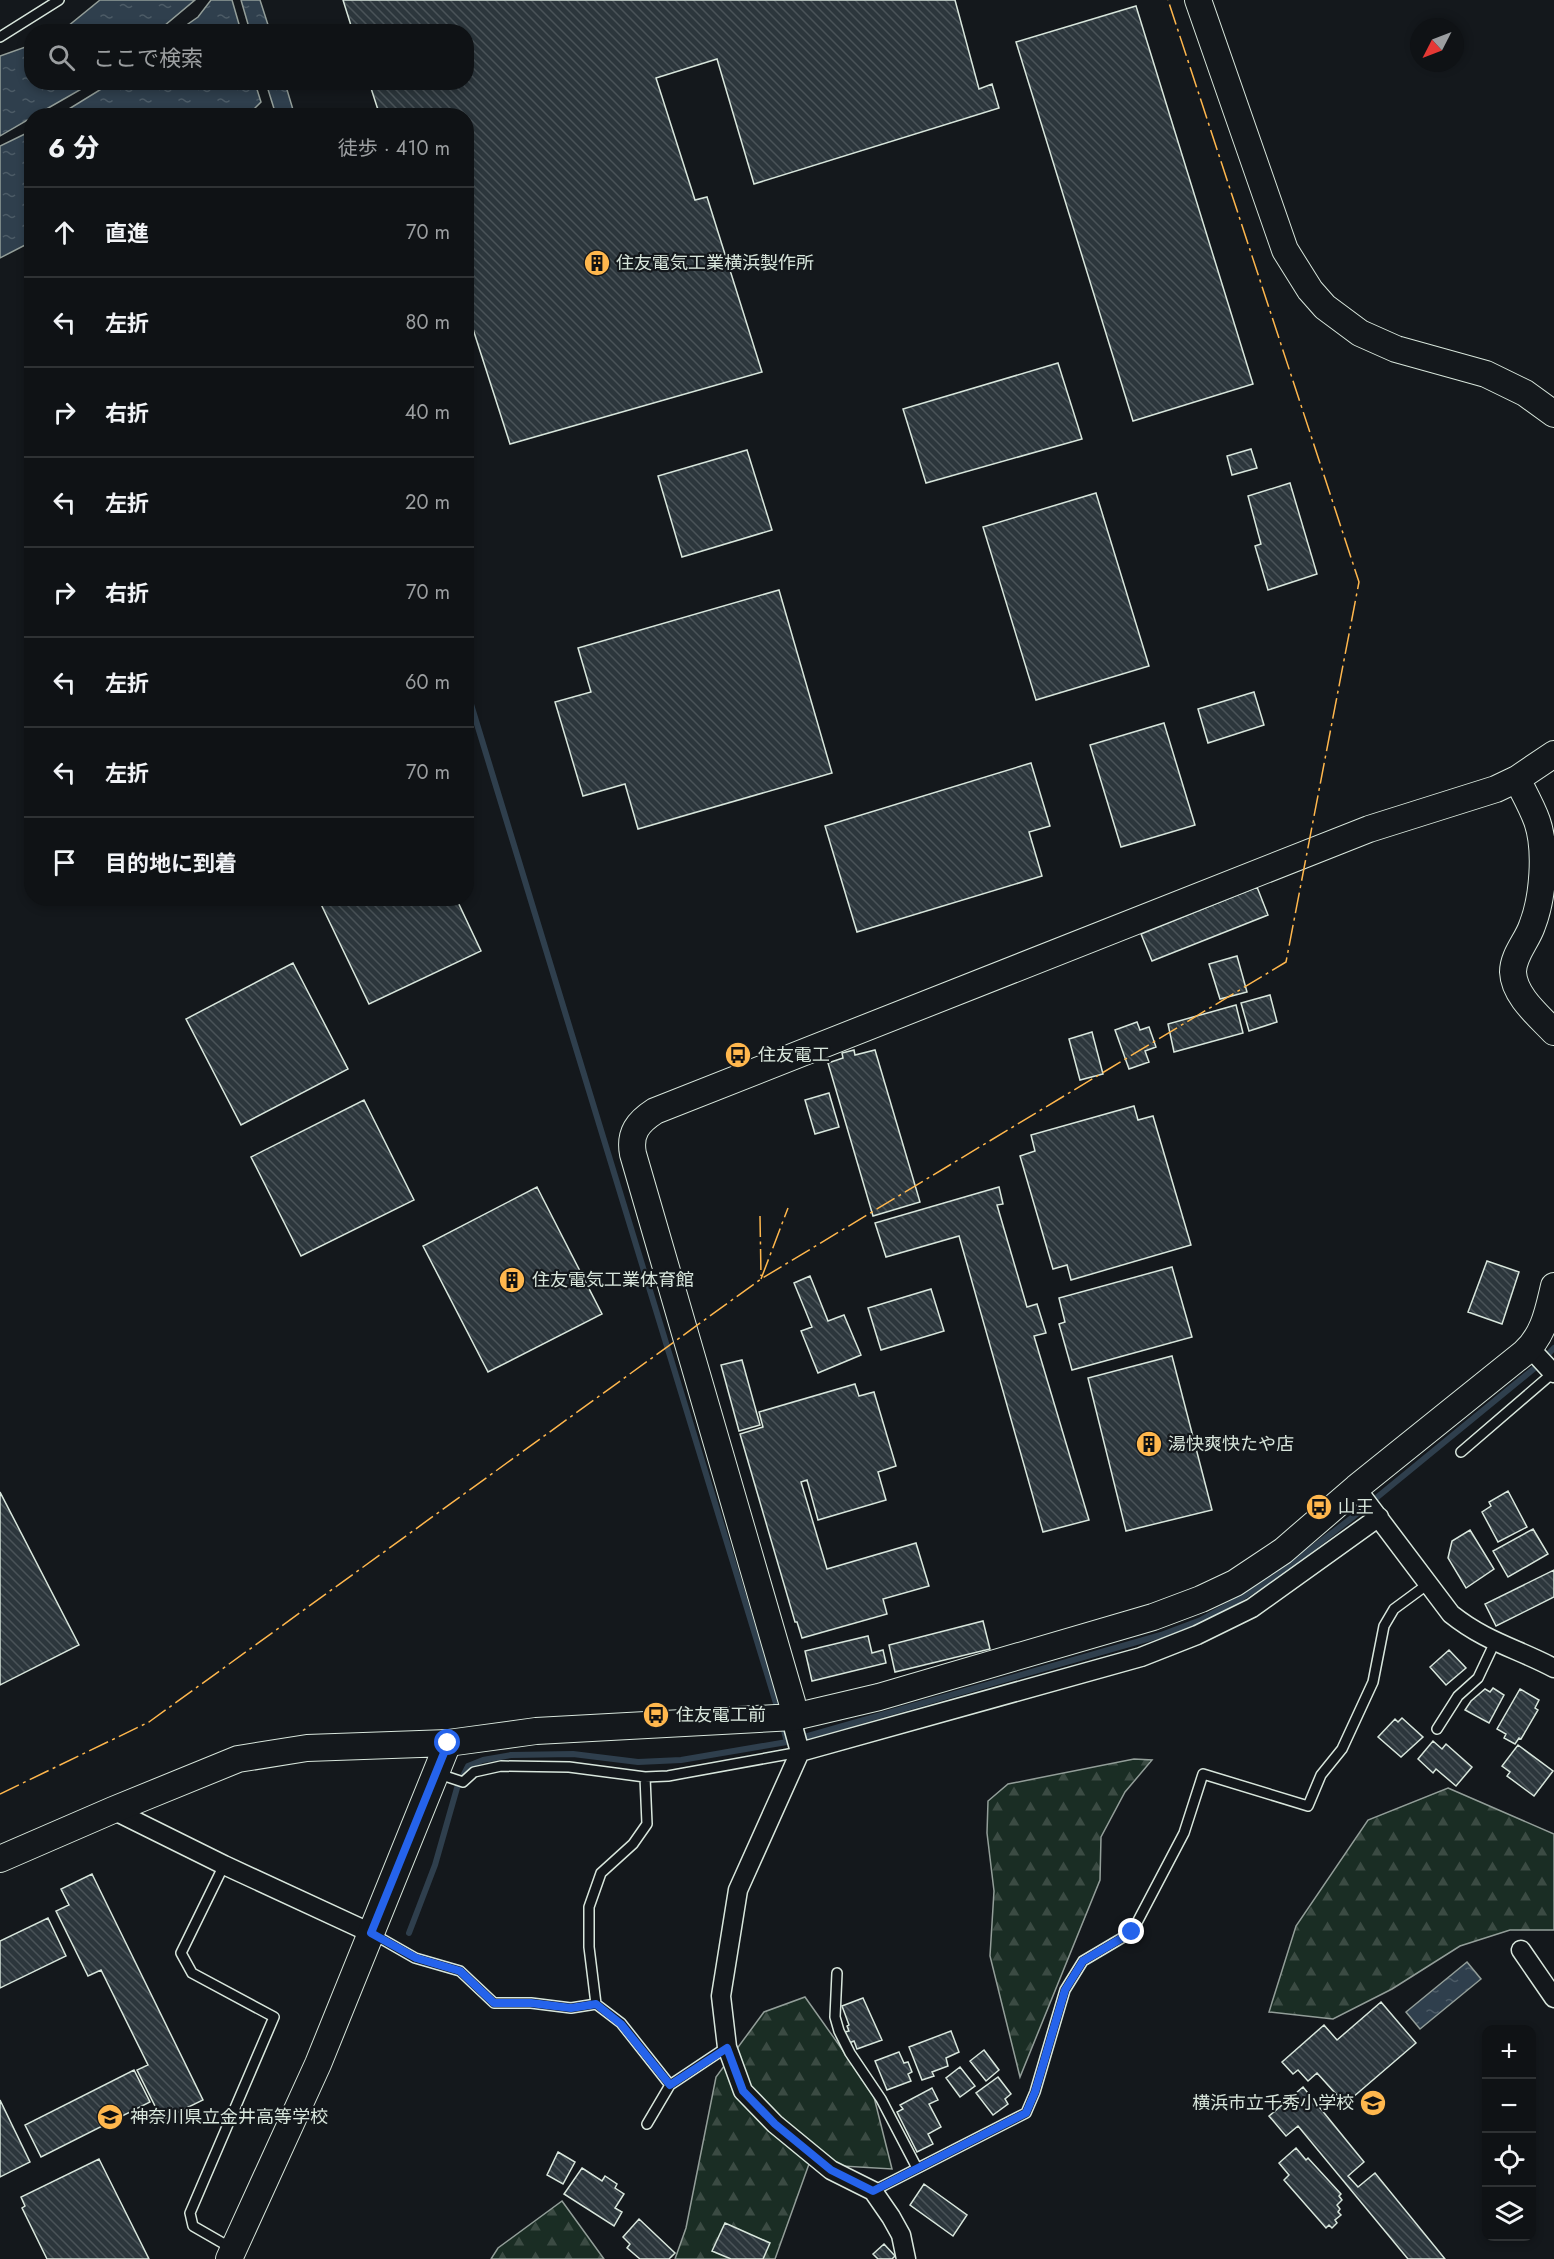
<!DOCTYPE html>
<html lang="ja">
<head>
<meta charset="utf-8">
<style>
	body { margin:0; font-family:Jost,"Noto Sans JP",sans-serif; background:#181b1e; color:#f1f3f6 }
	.controls { position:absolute; right:18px; bottom:18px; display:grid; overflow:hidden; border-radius:12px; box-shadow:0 3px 9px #0003 }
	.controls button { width:54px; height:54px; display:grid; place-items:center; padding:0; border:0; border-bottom:2px solid #2f3234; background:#0f1215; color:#f1f3f6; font:30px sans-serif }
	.compass { position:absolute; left:1410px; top:18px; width:54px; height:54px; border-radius:50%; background:#0f1215; box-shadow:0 3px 9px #0003; rotate:228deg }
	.stop { position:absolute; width:18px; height:18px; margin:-14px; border:4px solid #2563eb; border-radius:50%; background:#fff }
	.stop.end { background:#2563eb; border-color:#fff; box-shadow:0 2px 6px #0008 }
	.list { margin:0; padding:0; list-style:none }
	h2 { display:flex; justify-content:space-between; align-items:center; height:78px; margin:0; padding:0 24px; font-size:26px }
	h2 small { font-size:20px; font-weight:400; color:#9b9ea0 }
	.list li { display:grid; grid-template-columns:39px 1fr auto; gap:18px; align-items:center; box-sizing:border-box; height:90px; padding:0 24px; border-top:2px solid #2f3234 }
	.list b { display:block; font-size:22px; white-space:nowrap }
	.list em { font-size:20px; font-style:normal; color:#9b9ea0 }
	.icon { flex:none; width:33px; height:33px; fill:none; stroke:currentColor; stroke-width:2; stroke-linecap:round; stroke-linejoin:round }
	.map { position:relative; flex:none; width:1554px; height:2259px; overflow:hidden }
	.search { position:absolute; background:#0f1215; box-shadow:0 3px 9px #0003; left:24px; top:24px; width:450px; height:66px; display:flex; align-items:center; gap:15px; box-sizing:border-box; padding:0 21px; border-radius:24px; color:#9b9ea0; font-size:22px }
	.panel { position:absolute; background:#0f1215; box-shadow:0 3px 9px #0003; left:24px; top:108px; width:450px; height:798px; border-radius:24px }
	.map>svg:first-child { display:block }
	.forest { fill:url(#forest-firs); stroke:#939e99; stroke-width:1.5 }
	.water { fill:url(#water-ripples); stroke:#939e99; stroke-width:1.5 }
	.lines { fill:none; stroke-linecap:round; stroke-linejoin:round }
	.stream { stroke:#2f3f4d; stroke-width:6 }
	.building { fill:url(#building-back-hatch); stroke:#d8e6dc; stroke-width:1.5 }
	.lane-casing { stroke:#d8e6dc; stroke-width:12 }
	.street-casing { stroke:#d8e6dc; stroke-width:21 }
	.secondary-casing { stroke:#d8e6dc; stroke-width:28 }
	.lane { stroke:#14181c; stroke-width:9 }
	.street { stroke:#14181c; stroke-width:18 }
	.secondary { stroke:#14181c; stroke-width:26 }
	.power { stroke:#ffb74d; stroke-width:1.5; stroke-dasharray:21 4.5 3 4.5; stroke-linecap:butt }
	.route { stroke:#2563eb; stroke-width:8 }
	.labels { text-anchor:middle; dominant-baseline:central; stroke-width:4.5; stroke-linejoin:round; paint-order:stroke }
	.poi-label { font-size:18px; fill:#d8e6dc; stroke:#14181c; text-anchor:start }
</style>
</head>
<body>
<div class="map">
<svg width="1554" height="2259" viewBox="0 0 1554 2259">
	<defs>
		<pattern id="forest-firs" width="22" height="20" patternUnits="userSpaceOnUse" patternTransform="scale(1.5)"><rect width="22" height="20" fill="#1a2d24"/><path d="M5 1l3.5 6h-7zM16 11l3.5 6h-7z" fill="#3b4b43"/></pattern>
		<pattern id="water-ripples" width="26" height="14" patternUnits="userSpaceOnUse" patternTransform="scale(1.5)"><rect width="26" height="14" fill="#2f3f4d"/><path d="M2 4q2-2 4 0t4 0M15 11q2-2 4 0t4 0" fill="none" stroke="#4c5b66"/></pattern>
		<pattern id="building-back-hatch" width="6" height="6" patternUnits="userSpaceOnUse" patternTransform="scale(1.5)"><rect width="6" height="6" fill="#2c363c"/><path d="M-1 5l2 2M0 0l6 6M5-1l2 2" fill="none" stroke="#4a5358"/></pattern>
	</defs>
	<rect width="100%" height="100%" fill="#14181c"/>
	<path class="forest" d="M1134 1759 1152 1760 1125 1792 1101 1837 1100 1880 1020 2077 990 1956 994 1891 987 1833 988 1801 1008 1784Z
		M1448 1788 1554 1834V1930H1510L1460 1946 1392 1989 1333 2019 1269 2012 1296 1926 1368 1820Z
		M805 1997 873 2093 892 2169 809 2164 775 2259H675L686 2228 716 2077 764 2012Z
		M562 2201 604 2259H491L498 2248Z"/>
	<path class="water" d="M100 0H195L158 31H62Z
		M211 0H232L241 31H178L198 17Z
		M241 0H260L270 31H250Z
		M31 45 32 82 92 83 36 115 32 116 31 118 0 136V56Z
		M111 83H255L261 102 248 115H59Z
		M266 83H285L294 113 290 115H276Z
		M31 131V242L0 258V146Z
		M1467 1962 1481 1979 1420 2029 1406 2012Z"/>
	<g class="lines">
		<path class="stream" d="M466 688 779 1713
			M782 1723 787 1742
			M409 1933 435 1865 457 1788 468 1766 483 1760 511 1755 573 1754 638 1762 681 1760 787 1742 1161 1635 1201 1620 1238 1600 1276 1576 1353 1517 1536 1367 1554 1348"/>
	</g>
	<path class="building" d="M343 0H955L979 89 992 84 999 108 754 184 717 59 656 78 695 200 707 197 762 372 510 444 472 326 466 328V116H380L369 82H466V32H353Z
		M1136 6 1253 384 1133 421 1016 42Z
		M1058 363 1082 439 926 483 903 409Z
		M1251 449 1257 468 1232 475 1227 456Z
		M747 450 772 530 682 557 658 476Z
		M1290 483 1317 574 1268 590 1255 546 1261 544 1248 496Z
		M1096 493 1149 666 1036 700 983 527Z
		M779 590 832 773 638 829 625 784 583 796 555 702 591 692 578 648Z
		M1254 692 1264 725 1208 743 1198 709Z
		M1164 723 1195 825 1121 847 1090 745Z
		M1031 763 1050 826 1029 832 1042 876 857 932 825 826Z
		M1257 887 1268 915 1152 961 1141 934Z
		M318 898H456L481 951 369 1004Z
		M1237 956 1247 992 1220 999 1209 964Z
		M293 963 348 1069 241 1125 186 1019Z
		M1270 995 1277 1022 1249 1031 1241 1003Z
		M1236 1005 1243 1033 1174 1052 1168 1024Z
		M1137 1022 1140 1030 1149 1027 1156 1047 1145 1051 1149 1062 1129 1069 1115 1030Z
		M1092 1032 1103 1074 1080 1080 1069 1039Z
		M854 1050 855 1055 875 1050 920 1202 873 1216 828 1063 843 1058 842 1053Z
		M829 1093 839 1127 815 1134 805 1100Z
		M364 1100 414 1200 301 1256 251 1157Z
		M1134 1106 1138 1120 1153 1116 1191 1245 1071 1280 1067 1265 1053 1269 1020 1156 1035 1151 1031 1135Z
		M537 1187 602 1314 488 1372 423 1246Z
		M999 1187 1003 1204 997 1205 1027 1307 1037 1304 1046 1333 1034 1336 1089 1520 1043 1532 959 1236 886 1257 875 1223Z
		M1487 1261 1519 1272 1502 1324 1468 1312Z
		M1172 1267 1192 1337 1072 1370 1059 1324 1065 1322 1059 1298Z
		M810 1276 828 1321 844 1315 861 1355 818 1373 801 1331 812 1327 794 1283Z
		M931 1289 944 1331 881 1350 868 1308Z
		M1172 1356 1212 1510 1126 1531 1088 1378Z
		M742 1360 760 1425 739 1431 721 1365Z
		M855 1384 859 1396 874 1392 896 1466 878 1472 886 1500 818 1520 807 1480 801 1482 827 1569 916 1543 929 1586 883 1599 887 1614 802 1638 797 1622H795L740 1434 763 1427 759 1412Z
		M1508 1491 1527 1527 1498 1542 1482 1512 1491 1506 1489 1502Z
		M0 1492 79 1645 0 1685Z
		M1533 1529 1548 1554 1508 1577 1493 1551Z
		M1470 1530 1494 1569 1466 1588 1448 1558 1452 1541Z
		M1554 1570V1597L1496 1626 1485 1604Z
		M983 1621 990 1649 895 1672 889 1645Z
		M868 1636 872 1653 883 1650 886 1663 812 1681 805 1651Z
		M1449 1650 1466 1668 1446 1685 1430 1667Z
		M1493 1688 1504 1695 1489 1723 1465 1710 1471 1701 1485 1689 1490 1692Z
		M1520 1689 1539 1700 1535 1708 1538 1710 1521 1739 1519 1738 1515 1744 1504 1738 1506 1734 1497 1729Z
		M1402 1718 1423 1737 1401 1757 1378 1737 1395 1719 1398 1722Z
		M1433 1741 1442 1749 1446 1744 1472 1767 1456 1786 1436 1769 1433 1773 1418 1759Z
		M1518 1745 1553 1771 1534 1796 1507 1776 1510 1772 1502 1766Z
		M92 1874 203 2100 162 2120 137 2070 148 2065 101 1970 88 1976 56 1911 69 1905 61 1889Z
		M48 1918 66 1956 0 1988V1941Z
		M863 1998 882 2040 857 2049 854 2041 849 2043 845 2032 849 2031 847 2026 849 2025 842 2006Z
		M1381 2002 1416 2043 1345 2104 1317 2073 1308 2081 1298 2070 1293 2074 1282 2062 1324 2025 1337 2040Z
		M951 2031 959 2052 946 2058 948 2066 932 2072 934 2076 922 2080 909 2047Z
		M984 2050 999 2070 986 2081 970 2061Z
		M899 2052 904 2063 908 2062 912 2072 908 2074 911 2081 887 2090 875 2061Z
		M960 2067 975 2086 960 2097 946 2078Z
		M134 2070 150 2102 41 2157 25 2125Z
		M998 2077 1011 2094 1005 2099 1008 2104 993 2115 976 2093Z
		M1303 2087 1364 2162 1348 2176 1358 2187 1375 2173 1445 2259H1408L1298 2126 1286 2136 1269 2116Z
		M932 2088 938 2100 929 2104 941 2127 928 2134 933 2144 917 2152 897 2112 903 2109 900 2105Z
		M0 2100 30 2162 0 2177Z
		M1296 2148 1306 2160 1308 2158 1341 2194 1339 2196 1342 2200 1337 2205 1340 2209 1338 2212 1341 2215 1335 2220 1337 2223 1332 2228 1329 2225 1326 2228 1284 2180 1289 2175 1279 2163Z
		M558 2152 575 2162 563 2184 547 2175Z
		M99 2159 149 2259H47L22 2208 25 2206 21 2197Z
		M582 2168 602 2181 605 2176 617 2184 615 2188 624 2194 615 2208 622 2212 614 2226 564 2194Z
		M924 2184 967 2215 953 2236 910 2205Z
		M639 2219 675 2253 669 2259H640L627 2248 630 2244 623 2237Z
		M725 2223 770 2243 763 2259H731L712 2251Z
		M884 2244 895 2256 892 2259H878L873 2254Z"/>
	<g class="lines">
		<g class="lane-casing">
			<path id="lane" d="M0 37 59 0
				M1461 1452 1554 1372
				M1437 1729 1458 1696 1478 1678 1495 1642
				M436 1773 463 1782 474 1772 501 1766 569 1767 645 1777 668 1776 800 1752
				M224 1865 181 1953 192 1973 274 2017 190 2213 193 2226 233 2249
				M373 1934 415 1958 460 1971 494 2003H531L571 2008 596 2004 621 2023 670 2085
				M837 1973 835 2017 839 2031 850 2053 881 2099 917 2168
				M596 2004 589 1947V1907L601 1873 633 1844 647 1824 645 1777
				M647 2124 670 2085 727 2047
				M873 2191 1026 2113 1035 2092 1065 1990 1083 1961 1132 1932 1184 1833 1203 1774 1308 1806 1321 1775 1342 1749 1373 1682 1384 1626 1394 1609 1428 1584"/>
		</g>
		<g class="street-casing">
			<path id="street" d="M1530 1348 1553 1373
				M1356 1488 1451 1614C1486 1642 1516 1648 1554 1668
				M794 1717V1730L800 1752 738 1890 721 1996 727 2047 743 2091 775 2124 831 2170 873 2191 891 2217 901 2235 906 2259
				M800 1752 1141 1657 1197 1635 1252 1608 1379 1517
				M113 1810 224 1865 371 1933
				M1521 1950 1554 1998"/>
		</g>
		<g class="secondary-casing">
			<path id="secondary" d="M1198 0 1285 250 1310 290 1325 307 1360 333 1396 349 1486 374 1525 393 1554 414
				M1517 779C1524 793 1532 807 1537 821 1547 850 1543 898 1532 926 1527 941 1513 955 1513 972 1514 996 1539 1016 1554 1032
				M794 1717 792 1702 633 1154C629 1133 638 1122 655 1111L1369 829 1496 789 1517 779 1554 754
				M0 1859 113 1810 238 1759 307 1748 448 1743 536 1731 794 1717 879 1697 1153 1617 1201 1599 1235 1583 1283 1551 1356 1488 1524 1353C1544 1335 1548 1311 1554 1286
				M229 2259 318 2064 448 1743"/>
		</g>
		<use href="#lane" class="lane"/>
		<use href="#street" class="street"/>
		<use href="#secondary" class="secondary"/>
		<path class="power" d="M760 1216 761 1276
			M761 1279 788 1208
			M0 1794 149 1722 761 1279 1286 962 1359 582 1168 0"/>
	</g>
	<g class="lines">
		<path class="route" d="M448 1743 371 1933 416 1958 460 1971 494 2003H531L571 2008 596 2004 621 2024 670 2085 727 2048 743 2091 775 2124 831 2170 873 2191 1026 2113 1035 2092 1065 1990 1083 1961 1132 1932"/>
	</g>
	<defs>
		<g id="building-disc" transform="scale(1.35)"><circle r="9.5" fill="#ffb74d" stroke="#14181c"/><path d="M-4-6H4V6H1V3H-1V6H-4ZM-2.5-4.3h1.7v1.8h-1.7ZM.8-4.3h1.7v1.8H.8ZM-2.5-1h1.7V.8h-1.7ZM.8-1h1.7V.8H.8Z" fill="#111"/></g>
		<g id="bus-disc" transform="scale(1.35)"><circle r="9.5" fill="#ffb74d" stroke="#14181c"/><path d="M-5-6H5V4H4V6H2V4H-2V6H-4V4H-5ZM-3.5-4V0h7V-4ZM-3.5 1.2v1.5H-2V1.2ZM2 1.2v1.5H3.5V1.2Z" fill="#111"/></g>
		<g id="school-disc" transform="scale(1.35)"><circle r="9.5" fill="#ffb74d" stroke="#14181c"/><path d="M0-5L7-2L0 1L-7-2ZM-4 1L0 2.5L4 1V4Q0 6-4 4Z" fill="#111"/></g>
	</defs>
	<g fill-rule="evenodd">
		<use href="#building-disc" x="597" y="263"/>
		<use href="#bus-disc" x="738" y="1055"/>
		<use href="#building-disc" x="512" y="1280"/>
		<use href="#building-disc" x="1149" y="1444"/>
		<use href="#bus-disc" x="1319" y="1507"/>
		<use href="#bus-disc" x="656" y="1715"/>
		<use href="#school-disc" x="1373" y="2103"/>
		<use href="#school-disc" x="110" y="2117"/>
	</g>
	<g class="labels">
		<g class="poi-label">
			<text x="616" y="263">住友電気工業横浜製作所</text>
			<text x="758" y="1055">住友電工</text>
			<text x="532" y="1280">住友電気工業体育館</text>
			<text x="1168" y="1444">湯快爽快たや店</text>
			<text x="1338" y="1507">山王</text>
			<text x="676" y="1715">住友電工前</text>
			<text x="1354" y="2103" text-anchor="end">横浜市立千秀小学校</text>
			<text x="130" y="2117">神奈川県立金井高等学校</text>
		</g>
	</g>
</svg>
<div class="controls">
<button>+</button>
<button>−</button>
<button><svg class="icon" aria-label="locate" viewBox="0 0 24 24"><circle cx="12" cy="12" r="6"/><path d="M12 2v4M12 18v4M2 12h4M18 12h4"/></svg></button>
<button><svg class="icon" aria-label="layers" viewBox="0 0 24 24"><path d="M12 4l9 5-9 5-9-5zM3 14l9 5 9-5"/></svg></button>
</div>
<svg class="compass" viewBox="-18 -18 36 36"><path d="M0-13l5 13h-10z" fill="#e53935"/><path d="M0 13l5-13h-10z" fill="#9b9ea0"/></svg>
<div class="stop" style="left:448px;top:1743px"></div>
<div class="stop end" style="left:1132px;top:1932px"></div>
<div class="search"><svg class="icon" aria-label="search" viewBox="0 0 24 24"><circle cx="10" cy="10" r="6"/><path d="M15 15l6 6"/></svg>ここで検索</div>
<section class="panel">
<h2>6 分<small>徒歩 · 410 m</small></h2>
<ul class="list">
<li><svg class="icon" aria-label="ahead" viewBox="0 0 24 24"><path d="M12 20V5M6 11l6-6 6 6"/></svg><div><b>直進</b></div><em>70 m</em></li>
<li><svg class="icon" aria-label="left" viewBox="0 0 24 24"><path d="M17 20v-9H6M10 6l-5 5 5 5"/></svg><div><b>左折</b></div><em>80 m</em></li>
<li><svg class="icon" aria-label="right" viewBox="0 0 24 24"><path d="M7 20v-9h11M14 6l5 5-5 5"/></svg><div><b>右折</b></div><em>40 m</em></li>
<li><svg class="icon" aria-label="left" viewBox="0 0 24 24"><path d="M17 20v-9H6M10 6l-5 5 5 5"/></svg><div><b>左折</b></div><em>20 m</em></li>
<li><svg class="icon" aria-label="right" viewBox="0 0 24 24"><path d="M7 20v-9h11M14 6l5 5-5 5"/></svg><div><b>右折</b></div><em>70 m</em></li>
<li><svg class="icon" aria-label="left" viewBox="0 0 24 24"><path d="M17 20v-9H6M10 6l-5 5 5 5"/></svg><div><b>左折</b></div><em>60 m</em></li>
<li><svg class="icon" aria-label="left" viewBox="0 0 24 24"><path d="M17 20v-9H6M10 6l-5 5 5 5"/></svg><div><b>左折</b></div><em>70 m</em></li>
<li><svg class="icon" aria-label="arrive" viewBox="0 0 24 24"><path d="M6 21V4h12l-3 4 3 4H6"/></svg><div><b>目的地に到着</b></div></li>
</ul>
</section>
</div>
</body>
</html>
